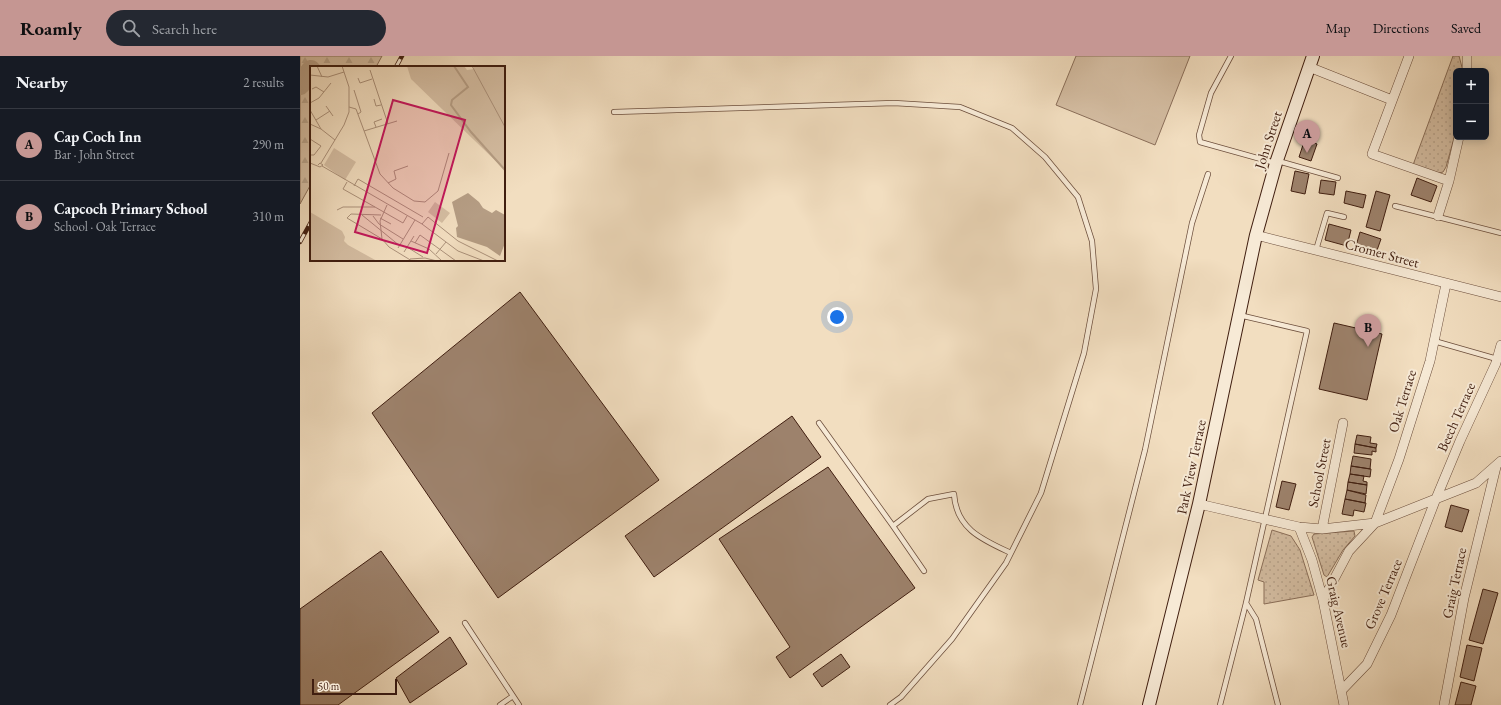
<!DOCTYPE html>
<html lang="en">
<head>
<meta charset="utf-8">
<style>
	body { margin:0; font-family:"EB Garamond",serif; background:#242831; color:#f1f3f6 }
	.controls { position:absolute; right:12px; top:12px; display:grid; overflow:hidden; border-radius:6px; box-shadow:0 2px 10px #0003 }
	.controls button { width:36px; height:36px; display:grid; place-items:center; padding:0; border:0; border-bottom:1px solid #363941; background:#171b24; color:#f1f3f6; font:20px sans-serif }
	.scale { position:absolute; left:12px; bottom:10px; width:85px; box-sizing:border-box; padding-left:4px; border:2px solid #401e10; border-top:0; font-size:11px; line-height:14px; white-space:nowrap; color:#401e10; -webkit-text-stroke:3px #f7ead6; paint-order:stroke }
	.you { position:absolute; left:537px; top:261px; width:14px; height:14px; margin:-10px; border:3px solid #fff; border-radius:50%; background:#1a73e8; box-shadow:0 0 0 6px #1a73e833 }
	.badge { display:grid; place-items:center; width:26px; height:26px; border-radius:50%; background:#c59692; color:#111; font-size:13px; font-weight:700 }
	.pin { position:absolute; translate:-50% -33px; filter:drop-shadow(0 1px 2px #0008) }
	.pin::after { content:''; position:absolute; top:21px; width:14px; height:12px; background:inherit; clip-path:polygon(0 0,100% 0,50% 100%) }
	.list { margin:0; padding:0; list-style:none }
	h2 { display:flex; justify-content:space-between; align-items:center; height:52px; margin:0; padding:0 16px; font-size:17px }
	h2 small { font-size:13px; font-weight:400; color:#9ea1a6 }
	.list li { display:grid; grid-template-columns:26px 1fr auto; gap:12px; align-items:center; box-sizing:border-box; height:72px; padding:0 16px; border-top:1px solid #363941 }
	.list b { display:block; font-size:15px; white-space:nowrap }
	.list p { margin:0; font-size:13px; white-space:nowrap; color:#9ea1a6 }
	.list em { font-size:13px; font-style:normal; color:#9ea1a6 }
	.icon { flex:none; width:22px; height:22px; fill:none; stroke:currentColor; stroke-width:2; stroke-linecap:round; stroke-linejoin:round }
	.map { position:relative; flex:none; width:1201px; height:649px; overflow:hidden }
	header { display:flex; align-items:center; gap:24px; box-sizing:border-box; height:56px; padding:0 20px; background:#c59692; color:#111 }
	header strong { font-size:19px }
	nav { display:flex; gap:22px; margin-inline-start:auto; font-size:14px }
	.search { width:280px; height:36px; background:#242831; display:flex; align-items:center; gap:10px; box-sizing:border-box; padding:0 14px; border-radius:22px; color:#9ea1a6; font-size:15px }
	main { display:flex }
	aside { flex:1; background:#171b24 }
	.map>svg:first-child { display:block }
	.grass { fill:url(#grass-dots); stroke:#8a6e59 }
	.forest { fill:url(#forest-firs); stroke:#8a6e59 }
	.pitch { fill:#d4bda2; stroke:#8a6e59 }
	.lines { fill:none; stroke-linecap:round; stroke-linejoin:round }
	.river { stroke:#b59d84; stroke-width:20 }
	.building { fill:#9d826c; stroke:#401e10 }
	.lane-casing { stroke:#6c4e3c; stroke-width:6 }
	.street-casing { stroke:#6c4e3c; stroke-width:10 }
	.secondary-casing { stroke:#401e10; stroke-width:14 }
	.lane { stroke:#f7ead6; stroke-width:4.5 }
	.street { stroke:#f7ead6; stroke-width:9 }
	.secondary { stroke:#f7ead6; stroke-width:12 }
	.rail-casing { stroke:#401e10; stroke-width:4.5 }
	.rail { stroke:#f7ead6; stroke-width:3; stroke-dasharray:9; stroke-linecap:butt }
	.labels { text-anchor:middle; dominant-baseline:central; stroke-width:4; stroke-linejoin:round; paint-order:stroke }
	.street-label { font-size:14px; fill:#401e10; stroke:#f7ead6 }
	.inset-river { fill:none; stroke:#b59d84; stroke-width:2 }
	.inset-road { fill:none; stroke:#ab917a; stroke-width:1 }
	.view { fill:#c2185b; fill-opacity:0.15; stroke:#c2185b; stroke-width:2 }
	.inset-edge { fill:none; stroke:#401e10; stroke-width:2 }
</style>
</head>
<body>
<header>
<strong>Roamly</strong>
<div class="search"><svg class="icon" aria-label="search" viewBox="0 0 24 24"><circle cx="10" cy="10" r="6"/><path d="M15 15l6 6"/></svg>Search here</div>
<nav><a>Map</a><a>Directions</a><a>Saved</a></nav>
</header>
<main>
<aside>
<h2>Nearby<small>2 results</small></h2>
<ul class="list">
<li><span class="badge">A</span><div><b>Cap Coch Inn</b><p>Bar · John Street</p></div><em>290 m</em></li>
<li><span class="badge">B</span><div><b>Capcoch Primary School</b><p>School · Oak Terrace</p></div><em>310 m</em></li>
</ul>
</aside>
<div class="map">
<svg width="1201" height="649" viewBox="0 0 1201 649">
	<defs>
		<pattern id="grass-dots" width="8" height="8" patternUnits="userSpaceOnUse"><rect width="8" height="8" fill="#d4bda2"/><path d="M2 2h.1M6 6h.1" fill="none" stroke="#b7a28a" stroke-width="1.8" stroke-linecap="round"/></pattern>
		<pattern id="forest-firs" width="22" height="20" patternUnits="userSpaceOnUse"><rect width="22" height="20" fill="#d4bda2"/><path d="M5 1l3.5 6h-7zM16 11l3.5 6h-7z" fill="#b7a28a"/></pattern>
	</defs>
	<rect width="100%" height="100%" fill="#f2dec0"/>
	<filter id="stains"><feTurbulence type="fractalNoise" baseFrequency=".005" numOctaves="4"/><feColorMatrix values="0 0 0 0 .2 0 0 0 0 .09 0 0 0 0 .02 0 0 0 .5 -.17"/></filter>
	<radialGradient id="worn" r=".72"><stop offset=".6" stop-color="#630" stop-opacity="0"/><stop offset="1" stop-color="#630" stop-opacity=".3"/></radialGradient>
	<path class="grass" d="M1153 0H1159L1163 15H1156V75L1146 111 1143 116 1139 117 1113 109Z
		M972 474 991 480 1000 494 1014 539 964 548V526L958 524Z
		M1054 475 1055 480 1043 494 1027 521 1024 519 1012 481 1014 478Z"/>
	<path class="forest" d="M0 0H82L76 11H11V128L0 148Z"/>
	<path class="pitch" d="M776 0H890L855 89 756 49Z"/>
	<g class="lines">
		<path class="river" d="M0 29 11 14"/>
	</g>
	<path class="building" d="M1005 83 1017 88 1011 105 999 101Z
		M995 115 1009 118 1005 138 991 135Z
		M1117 122 1137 130 1131 146 1111 139Z
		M1021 124 1036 126 1034 139 1019 137Z
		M1046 135 1066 139 1063 152 1044 147Z
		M1076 135 1090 139 1080 175 1066 171Z
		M1029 168 1051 174 1047 190 1025 184Z
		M1060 176 1081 183 1076 197 1056 190Z
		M220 236 359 424 198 542 72 357Z
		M1034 267 1082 278 1067 344 1019 333Z
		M492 360 521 401 354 521 325 480Z
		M1057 379 1071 381 1070 387 1077 388 1076 392 1055 388Z
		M1055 388 1076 392V396L1072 395V399L1054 397Z
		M1053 400 1071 403 1070 413 1051 410Z
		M1051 410 1071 413 1070 421 1050 418Z
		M528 411 615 532 490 622 476 601 490 591 419 483Z
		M1050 418 1064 420 1063 425 1067 426V429L1048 426Z
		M982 425 996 428 989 454 976 451Z
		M1048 426 1067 429 1066 438 1047 434Z
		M1047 434 1066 439 1065 447 1045 443Z
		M1045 443 1066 447 1064 456 1054 454 1053 460 1042 458Z
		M1151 449 1169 454 1162 476 1145 471Z
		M81 495 139 576 38 649H0V553Z
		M1183 533 1198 537 1183 588 1169 584Z
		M150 581 167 608 110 647 96 622Z
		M1167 589 1182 592 1174 625 1160 621Z
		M541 598 550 611 522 631 513 618Z
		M1161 626 1176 630 1171 649H1155Z"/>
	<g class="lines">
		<g class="lane-casing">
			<path id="lane" d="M931 0 911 37 899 79 900 86 975 107
				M314 56 594 47 660 51 712 72 745 101 778 141 792 185 796 233 784 297 741 437 706 507 652 583 601 641 590 649
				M978 105 1038 122
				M1095 150 1201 177
				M1016 194 1027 157 1044 161
				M1134 285 1197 303
				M519 367 593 470 628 443 654 438C656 473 683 484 711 497
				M593 470 624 515
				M946 547 956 563 978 649
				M165 567 219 649
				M200 649 213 640
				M780 649 845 394 892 167 908 118
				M920 649 946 547 1007 275 939 259"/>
		</g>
		<g class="street-casing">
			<path id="street" d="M1109 0 1072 98 1149 125
				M1167 0V15
				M1009 11 1092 44
				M1138 160 1149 125 1159 81
				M956 179 1201 241
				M899 448 999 471 1022 473 1075 467 1176 427 1201 405
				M999 471 1012 504 1023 544 1044 649
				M1022 473 1043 367
				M1023 544 1049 495 1075 467 1099 403 1130 305 1146 228
				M1042 634 1067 608 1091 559 1135 445 1160 385 1196 307 1201 289
				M1144 649 1164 542 1196 411"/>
		</g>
		<g class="secondary-casing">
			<path id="secondary" d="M849 649 899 448 956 179 976 107 1013 0"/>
		</g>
		<use href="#lane" class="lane"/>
		<use href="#street" class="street"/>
		<use href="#secondary" class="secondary"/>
		<g class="rail-casing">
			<path id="rail" d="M96 11 102 0
				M0 186 11 166"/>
		</g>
		<use href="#rail" class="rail"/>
	</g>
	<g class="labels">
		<g class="street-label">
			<text transform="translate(968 84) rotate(-72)">John Street</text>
			<text transform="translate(1082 197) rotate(15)">Cromer Street</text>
			<text transform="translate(1102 345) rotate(-73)">Oak Terrace</text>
			<text transform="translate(1156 361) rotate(-66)">Beech Terrace</text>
			<text transform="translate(891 411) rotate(-78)">Park View Terrace</text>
			<text transform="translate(1019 417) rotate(-79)">School Street</text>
			<text transform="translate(1154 527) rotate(-78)">Graig Terrace</text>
			<text transform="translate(1083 538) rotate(-67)">Grove Terrace</text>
			<text transform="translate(1039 556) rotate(77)">Graig Avenue</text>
		</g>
	</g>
	<g transform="translate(10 10)">
		<rect width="195" height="195" fill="#f2dec0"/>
		<path d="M24 82 46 96 35 114 14 99Z" fill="#d4bda2"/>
		<path d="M97 0H154L157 4 164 3 163 0H195V104L101 13ZM0 146 32 165 35 171 34 175 38 179 67 195H0Z" fill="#d4bda2"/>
		<path d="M25 84 43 96 36 106 18 94ZM125 136 140 147 132 157 118 146Z" fill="#d4bda2"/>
		<path d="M158 127 169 136 173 142 182 147 186 144 195 149V177L190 190 177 181 147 171 146 162 148 160 142 136Z" fill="#b59d84"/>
		<path class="inset-river" d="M144 0 158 21 142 34 141 39 161 66 195 104"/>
		<path class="inset-road" d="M7 0 12 11M162 0 195 61M60 4 78 58M0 9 18 11 34 6M48 12 50 17 62 13M2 23 6 21 14 26M44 24 51 46 48 48M64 33 66 40 71 39M0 37 9 32 21 17M16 40 23 50M39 41 46 43 70 108 83 122 104 135 115 136 128 125 139 87M0 44 11 63 25 74M6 54 20 45M0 58 11 63M66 61 64 56 72 53M54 65 87 55M0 73 11 80 4 89H0M0 97 10 101 13 99 10 97 8 99M11 97 34 59 39 46V21L32 0M12 100 112 158 148 185 174 195M37 116 33 123 65 141 93 157 97 150M78 117 86 113 84 105 98 100M44 120 48 113 113 151M77 139 70 155 72 173 79 181 102 195M27 144 33 141H65M52 149 90 180M71 149 41 148 37 152 72 173M63 150 69 158 93 173M70 152 81 158M112 158 118 151 148 175 188 195M101 175 119 183 132 195M105 177 110 169 146 195M97 181 113 191M88 182 105 154M94 186 104 170M126 188 136 176M100 193 115 192 127 195"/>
		<path class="view" d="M83 34 155 54 117 187 45 166Z"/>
		<rect width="195" height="195" class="inset-edge"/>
	</g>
	<rect width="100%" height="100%" filter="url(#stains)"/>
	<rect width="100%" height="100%" fill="url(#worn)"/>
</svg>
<div class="controls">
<button>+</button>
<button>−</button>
</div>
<div class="scale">50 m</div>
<div class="you"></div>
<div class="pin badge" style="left:1007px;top:97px">A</div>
<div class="pin badge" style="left:1068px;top:291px">B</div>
</div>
</main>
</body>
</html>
